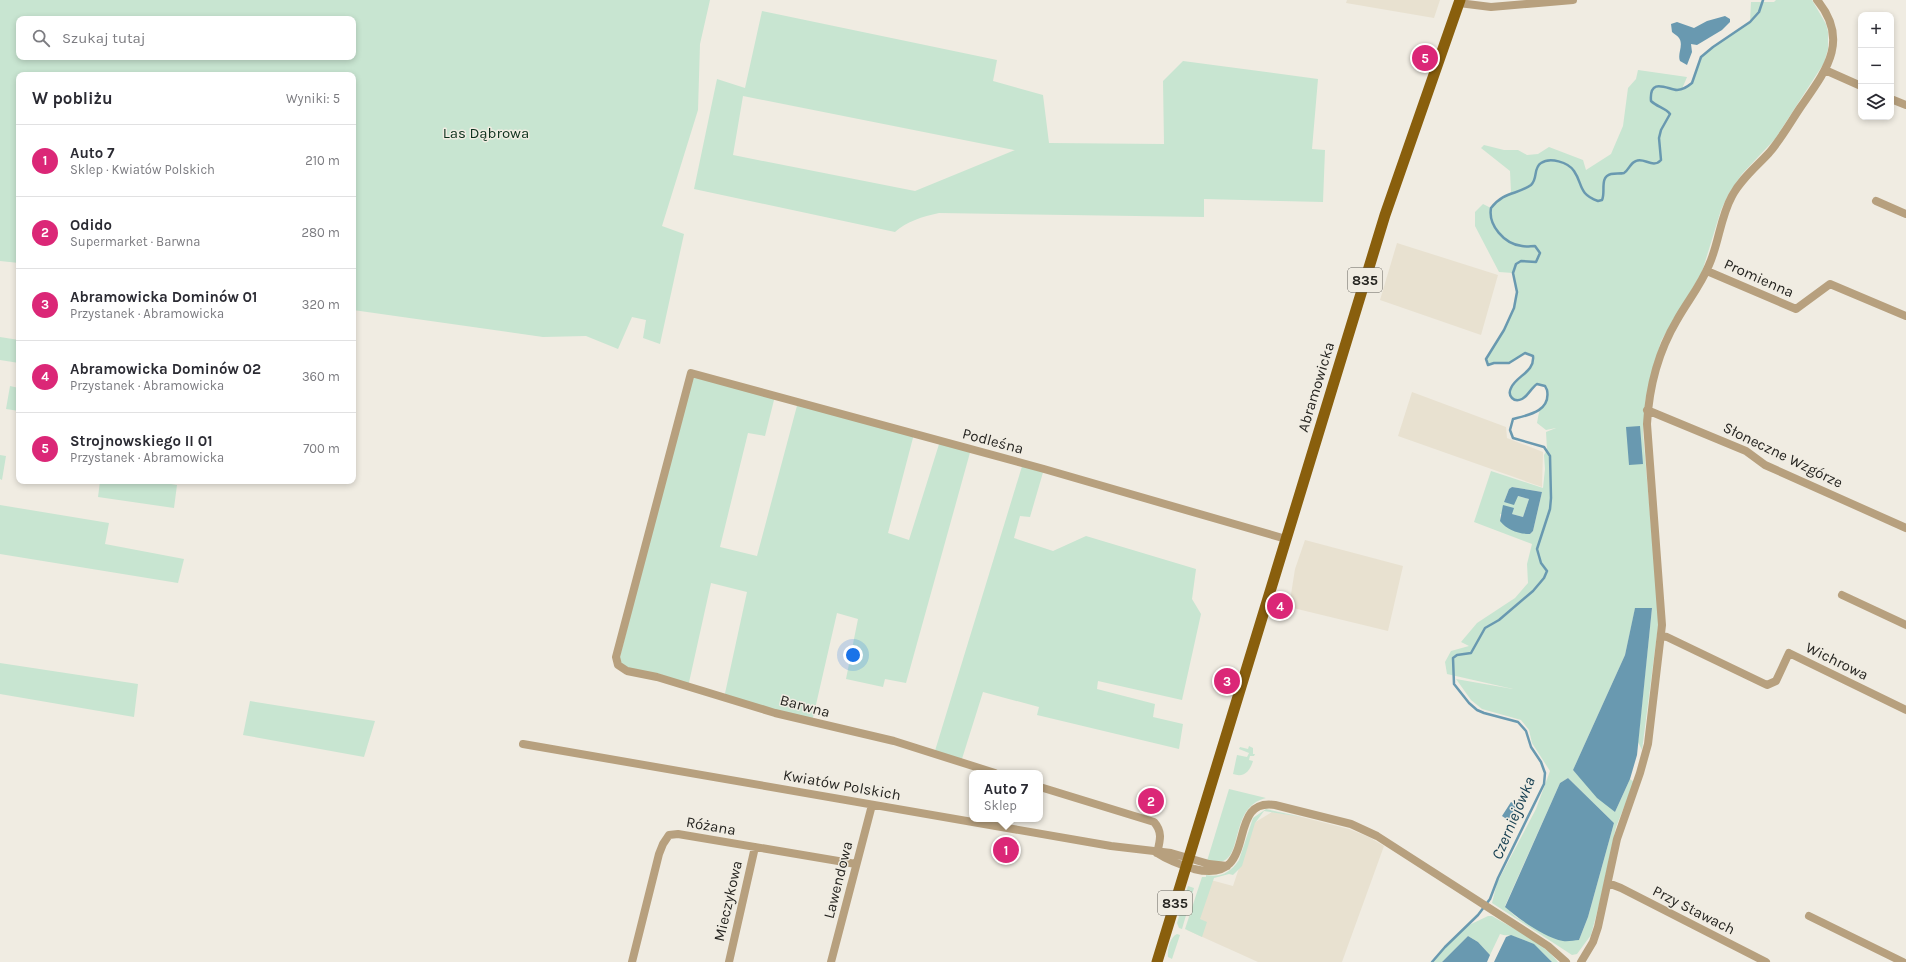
<!DOCTYPE html>
<html lang="pl">
<head>
<meta charset="utf-8">
<style>
	body { margin:0; font-family:Karla,sans-serif; background:#f2f2f3; color:#2b2b33 }
	.controls { position:absolute; right:12px; top:12px; display:grid; overflow:hidden; border-radius:8px; box-shadow:0 2px 6px #0003 }
	.controls button { width:36px; height:36px; display:grid; place-items:center; padding:0; border:0; border-bottom:1px solid #e1e1e2; background:#fff; color:#2b2b33; font:20px sans-serif }
	.you { position:absolute; left:853px; top:655px; width:14px; height:14px; margin:-10px; border:3px solid #fff; border-radius:50%; background:#1a73e8; box-shadow:0 0 0 6px #1a73e833 }
	.badge { display:grid; place-items:center; width:26px; height:26px; border-radius:50%; background:#db2777; color:#fff; font-size:13px; font-weight:700 }
	.pin { position:absolute; translate:-50% -50%; border:2px solid #fff; box-shadow:0 1px 4px #0006 }
	.popup { position:absolute; left:969px; top:770px; width:74px; height:52px; box-sizing:border-box; display:grid; place-content:center; border-radius:8px; background:#fff; filter:drop-shadow(0 1px 3px #0005); font-size:13px; white-space:nowrap; color:#7c7c81 }
	.popup b { font-size:15px; color:#2b2b33 }
	.popup::after { content:''; position:absolute; left:50%; top:100%; margin-left:-8px; border:8px solid transparent; border-top-color:#fff }
	.list { margin:0; padding:0; list-style:none }
	h2 { display:flex; justify-content:space-between; align-items:center; height:52px; margin:0; padding:0 16px; font-size:17px }
	h2 small { font-size:13px; font-weight:400; color:#7c7c81 }
	.list li { display:grid; grid-template-columns:26px 1fr auto; gap:12px; align-items:center; box-sizing:border-box; height:72px; padding:0 16px; border-top:1px solid #e1e1e2 }
	.list b { display:block; font-size:15px; white-space:nowrap }
	.list p { margin:0; font-size:13px; white-space:nowrap; color:#7c7c81 }
	.list em { font-size:13px; font-style:normal; color:#7c7c81 }
	.icon { flex:none; width:22px; height:22px; fill:none; stroke:currentColor; stroke-width:2; stroke-linecap:round; stroke-linejoin:round }
	.map { position:relative; flex:none; width:1906px; height:962px; overflow:hidden }
	.search { position:absolute; background:#fff; box-shadow:0 2px 6px #0003; left:16px; top:16px; width:340px; height:44px; display:flex; align-items:center; gap:10px; box-sizing:border-box; padding:0 14px; border-radius:8px; color:#7c7c81; font-size:15px }
	.panel { position:absolute; background:#fff; box-shadow:0 2px 6px #0003; left:16px; top:72px; width:340px; height:412px; border-radius:8px }
	.map>svg:first-child { display:block }
	.built { fill:#e8e1d0 }
	.green { fill:#c8e5d1; fill-rule:evenodd }
	.water { fill:#6999b0 }
	.lines { fill:none; stroke-linecap:round; stroke-linejoin:round }
	.stream { stroke:#6999b0; stroke-width:2.5 }
	.minor { stroke:#b7a07e; stroke-width:8 }
	.major { stroke:#895f0d; stroke-width:11 }
	.labels { text-anchor:middle; dominant-baseline:central; stroke-width:3; stroke-linejoin:round; paint-order:stroke }
	.shield { fill:#f0ece2; stroke:#63615b; stroke-width:1 }
	.shield-label { font-size:14px; font-weight:bold; fill:#262521 }
	.park-label { font-size:15px; fill:#0e311d; stroke:#f0ece2 }
	.street-label { font-size:15px; fill:#262521; stroke:#f0ece2 }
	.water-label { font-size:16px; font-style:italic; fill:#184153; stroke:#f0ece2 }
</style>
</head>
<body>
<div class="map">
<svg width="1906" height="962" viewBox="0 0 1906 962">
	<rect width="100%" height="100%" fill="#f0ece2"/>
	<path class="built" d="M1347 0H1440L1434 18 1346 3Z
		M1397 243 1498 275 1481 335 1380 300Z
		M1412 392 1506 427 1507 438 1543 452 1542 487 1398 436Z
		M1305 540 1403 566 1388 631 1289 607 1295 569Z
		M1272 812 1302 817 1349 829 1369 837 1384 846 1342 962H1258L1187 930 1207 879 1233 886 1254 823Z"/>
	<path class="green" d="M0 0H710L700 44 698 110 662 226 684 234 660 344 643 338 646 320 632 317 618 349 586 336 543 337 353 310V75H19V263L0 261ZM19 19H353V57H19Z
		M1776 0H1812L1826 24 1828 32V49L1824 63 1775 139 1742 174 1729 193 1721 210 1702 272 1661 341 1646 396 1643 433 1659 619 1642 750 1638 742 1652 608 1635 609 1625 655 1573 770 1615 812 1630 779 1634 782 1616 827 1600 901 1591 935 1577 954 1572 955 1492 903 1497 883 1536 809 1550 771 1532 743 1529 730 1521 720 1482 709 1471 700 1456 679 1513 689 1447 674 1445 662 1451 651 1469 646 1461 642 1477 623 1515 598 1528 583 1527 564 1532 544 1474 522 1491 471 1543 488 1545 469 1544 455 1547 450 1546 432 1556 428 1546 430 1537 423C1538 419 1538 414 1540 410 1544 402 1552 396 1545 386L1537 384 1520 400H1514L1509 394C1513 379 1535 372 1533 356L1525 353 1509 363H1494L1488 365C1483 356 1494 346 1499 338 1507 324 1518 308 1517 291 1516 285 1513 280 1513 273L1499 272 1475 226V212L1483 204 1491 208 1502 197 1511 192 1510 171 1481 148 1484 145 1504 150H1518L1527 155 1538 154 1549 147 1583 160 1586 170 1611 154 1623 126 1628 88 1636 79 1638 70 1687 77 1682 89C1699 84 1695 63 1706 52L1750 22 1751 2H1774ZM1512 487 1542 492 1533 531 1530 534C1517 530 1500 529 1500 514H1512L1523 517 1529 499 1517 496 1504 502 1509 489ZM1568 778 1614 823 1588 917 1579 940 1548 935 1516 917 1505 906 1560 783Z
		M762 11 997 60 993 81 1043 95 1049 143 1164 144 1163 81 1183 61 1318 79 1312 149 1325 150 1323 202 1204 199V217L939 213C922 217 907 221 895 232L694 189 717 79 745 88ZM743 96 1014 150H1015L915 191 733 155Z
		M0 337 19 340V363L0 360Z
		M691 373 775 396 765 436 748 433 720 547 757 556 798 402 914 434 888 533 909 540 940 441 971 449 906 683 885 679 883 687 846 679 858 619 837 613 812 722 724 698 747 592 711 583 688 687 618 665Z
		M10 386 19 388V411L6 409Z
		M0 455 6 456 2 480 0 479Z
		M1023 463 1044 469 1030 517 1020 516 1014 538 1053 551 1086 536 1196 569 1192 599 1201 614 1182 700 1098 681 1097 689 1155 704 1153 717 1183 724 1179 749 1037 715 1039 707 983 692 961 762 934 754Z
		M100 481H153L177 485 174 508 98 497Z
		M0 505 109 523 105 544 184 559 178 583 0 554Z
		M0 663 138 684 134 717 0 694Z
		M250 701 375 721 364 757 243 735Z
		M1249 746 1253 748V754H1255L1254 756H1250L1249 760 1253 761C1250 771 1244 778 1233 774L1237 755 1247 757 1249 753 1239 749 1240 747 1248 749Z
		M1229 789 1266 798C1229 807 1244 858 1220 862 1216 862 1211 861 1207 861Z
		M1266 809 1302 817 1264 811 1255 823 1242 866 1233 875 1229 874 1214 878 1200 919 1207 922 1202 937 1185 929 1202 877H1206V875C1221 878 1231 872 1239 860L1253 818Z
		M1188 886 1194 888 1182 929 1179 928 1177 923Z
		M1488 916H1492C1514 929 1542 942 1558 962H1552C1541 950 1529 940 1512 936 1508 935 1505 936 1500 934L1490 955 1478 942 1468 936 1442 962H1432L1465 927Z
		M1177 934 1180 935 1172 959 1168 957C1167 950 1170 937 1177 934Z"/>
	<path class="water" d="M1725 16 1730 19V22L1722 30 1697 45 1691 44 1692 52 1687 65 1680 61C1677 54 1684 45 1679 38 1678 36 1674 34 1672 32L1671 24 1677 22 1694 28 1707 21Z
		M1640 426 1643 464 1629 465 1626 427Z
		M1512 487 1542 492 1533 531 1530 534C1518 534 1507 530 1500 521L1503 505 1514 508 1512 514 1523 517 1529 499 1518 496 1514 505 1504 502 1509 489Z
		M1635 608H1652L1637 755 1630 779 1615 812 1597 798 1573 770 1625 655Z
		M1568 778 1614 823 1588 917 1579 940C1574 940 1568 942 1563 941 1544 937 1519 919 1505 907L1560 783Z
		M1511 802 1517 806 1508 820 1502 816Z
		M1511 935 1534 944 1552 962H1494L1506 937Z
		M1468 936 1478 942 1490 955 1487 962H1442Z"/>
	<g class="lines">
		<path class="stream" d="M1432 962 1445 947 1478 915 1490 899 1498 878 1544 784 1545 773 1541 762 1531 747 1526 731 1518 722 1484 713 1477 710 1469 703 1454 684 1453 658 1457 655 1471 653 1485 628 1499 620 1533 591 1544 578 1547 571 1541 563 1537 549 1550 509 1551 498 1550 456 1544 447 1513 438 1510 430 1513 419C1529 415 1551 411 1547 390L1545 386 1537 384C1531 388 1528 396 1522 399 1514 403 1507 396 1511 388 1516 376 1535 372 1533 356L1525 353 1509 363H1494L1488 365 1486 359 1504 330 1514 308 1517 292 1513 273 1516 264 1521 261 1536 262 1540 253 1535 246C1531 246 1526 247 1522 246 1504 244 1488 225 1491 208 1504 191 1517 195 1531 185 1538 179 1533 168 1541 163 1550 157 1568 162 1574 171 1583 184 1578 194 1598 201L1602 200C1606 192 1599 177 1611 174 1615 173 1620 174 1624 173 1629 170 1630 163 1636 161 1644 157 1653 169 1661 160L1659 138 1661 130 1670 114C1666 108 1657 107 1651 101 1649 77 1667 89 1677 90 1683 90 1687 87 1692 83L1701 57 1713 47 1750 22 1759 12 1763 0"/>
		<path class="minor" d="M1459 3 1491 7 1573 0
			M1825 70 1861 86
			M1891 99 1906 105
			M1876 201 1906 214
			M1707 271 1796 309 1830 284 1906 316
			M1647 410 1746 451 1765 465 1906 528
			M1842 595 1906 625
			M1661 636 1667 637 1767 685 1776 681 1789 653 1906 710
			M523 744 1111 846 1171 853 1209 864 1227 866
			M995 773 894 741 775 713 657 677 627 671 618 665 616 657 691 373 1044 469 1286 539
			M1040 787 1154 822C1163 832 1160 841 1157 853
			M1157 853C1169 861 1181 865 1194 869 1262 886 1223 797 1275 805L1351 824 1377 836 1548 946 1566 962
			M1608 883 1621 888 1766 962
			M1809 916 1903 962
			M632 962 659 854 663 844 669 835 678 834 856 864
			M729 962 755 847
			M831 962 872 805
			M1581 962 1593 942 1598 927 1617 839 1640 773 1648 744 1662 625 1647 424C1649 387 1658 352 1677 320 1687 302 1701 285 1709 265 1719 243 1720 218 1732 196 1741 179 1756 167 1769 153 1781 139 1790 123 1800 108 1825 72 1851 41 1817 0"/>
		<path class="major" d="M1157 962 1385 215 1460 0"/>
	</g>
	<g class="labels">
		<g class="shield">
			<rect x="1348" y="268" width="34" height="24" rx="3"/>
			<rect x="1158" y="891" width="34" height="24" rx="3"/>
		</g>
		<g class="shield-label">
			<text x="1365" y="280">835</text>
			<text x="1175" y="903">835</text>
		</g>
		<g class="park-label">
			<text x="486" y="133">Las Dąbrowa</text>
		</g>
		<g class="street-label">
			<text transform="translate(1759 278) rotate(24)">Promienna</text>
			<text transform="translate(1316 387) rotate(-73)">Abramowicka</text>
			<text transform="translate(993 441) rotate(15)">Podleśna</text>
			<text transform="translate(1783 455) rotate(26)">Słoneczne Wzgórze</text>
			<text transform="translate(1837 661) rotate(26)">Wichrowa</text>
			<text transform="translate(805 706) rotate(15)">Barwna</text>
			<text transform="translate(842 785) rotate(10)">Kwiatów Polskich</text>
			<text transform="translate(711 826) rotate(10)">Różana</text>
			<text transform="translate(838 880) rotate(-76)">Lawendowa</text>
			<text transform="translate(728 901) rotate(-77)">Mieczykowa</text>
			<text transform="translate(1694 910) rotate(27)">Przy Stawach</text>
		</g>
		<g class="water-label">
			<text transform="translate(1513 818) rotate(-67)">Czerniejówka</text>
		</g>
	</g>
</svg>
<div class="controls">
<button>+</button>
<button>−</button>
<button><svg class="icon" aria-label="layers" viewBox="0 0 24 24"><path d="M12 4l9 5-9 5-9-5zM3 14l9 5 9-5"/></svg></button>
</div>
<div class="you"></div>
<div class="pin badge" style="left:1006px;top:850px">1</div>
<div class="popup"><b>Auto 7</b>Sklep</div>
<div class="pin badge" style="left:1151px;top:801px">2</div>
<div class="pin badge" style="left:1227px;top:681px">3</div>
<div class="pin badge" style="left:1280px;top:606px">4</div>
<div class="pin badge" style="left:1425px;top:58px">5</div>
<div class="search"><svg class="icon" aria-label="search" viewBox="0 0 24 24"><circle cx="10" cy="10" r="6"/><path d="M15 15l6 6"/></svg>Szukaj tutaj</div>
<section class="panel">
<h2>W pobliżu<small>Wyniki: 5</small></h2>
<ul class="list">
<li><span class="badge">1</span><div><b>Auto 7</b><p>Sklep · Kwiatów Polskich</p></div><em>210 m</em></li>
<li><span class="badge">2</span><div><b>Odido</b><p>Supermarket · Barwna</p></div><em>280 m</em></li>
<li><span class="badge">3</span><div><b>Abramowicka Dominów 01</b><p>Przystanek · Abramowicka</p></div><em>320 m</em></li>
<li><span class="badge">4</span><div><b>Abramowicka Dominów 02</b><p>Przystanek · Abramowicka</p></div><em>360 m</em></li>
<li><span class="badge">5</span><div><b>Strojnowskiego II 01</b><p>Przystanek · Abramowicka</p></div><em>700 m</em></li>
</ul>
</section>
</div>
</body>
</html>
